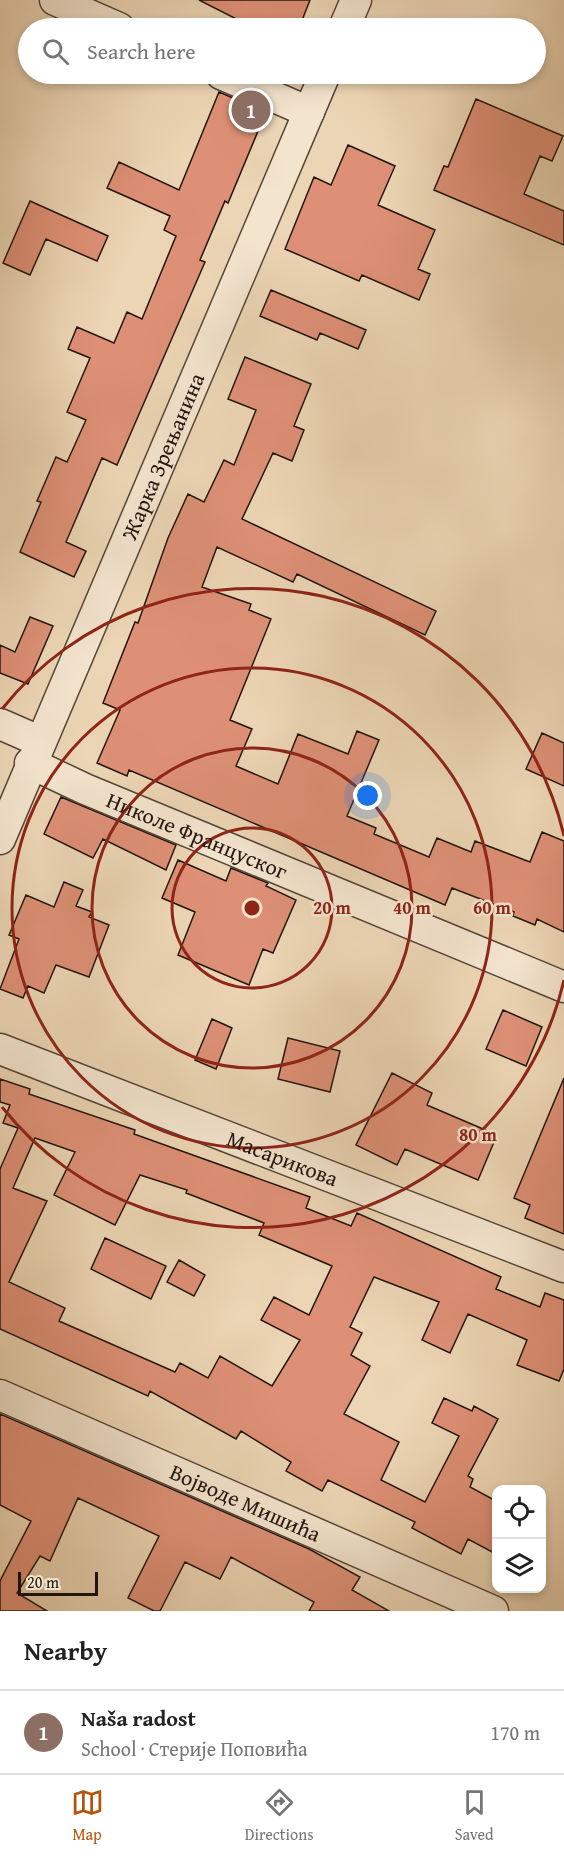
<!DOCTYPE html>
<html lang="en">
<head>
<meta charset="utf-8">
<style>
	body { margin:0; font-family:"Gentium Book Plus",serif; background:#f6f6f6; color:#222 }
	.controls { position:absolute; right:18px; bottom:18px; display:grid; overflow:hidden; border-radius:12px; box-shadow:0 3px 9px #0003 }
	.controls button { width:54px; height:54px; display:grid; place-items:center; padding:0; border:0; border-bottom:2px solid #e0e0e0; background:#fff; color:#222; font:30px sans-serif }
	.scale { position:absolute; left:18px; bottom:15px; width:80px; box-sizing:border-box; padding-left:6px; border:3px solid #22160f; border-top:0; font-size:16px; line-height:21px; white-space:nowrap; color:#22160f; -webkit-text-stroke:4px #f3e4ce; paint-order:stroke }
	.you { position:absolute; left:368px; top:796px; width:21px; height:21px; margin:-15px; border:4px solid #fff; border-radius:50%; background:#1a73e8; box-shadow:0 0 0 9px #1a73e833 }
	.badge { display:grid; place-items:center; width:39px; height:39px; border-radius:50%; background:#b45309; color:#fff; font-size:20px; font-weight:700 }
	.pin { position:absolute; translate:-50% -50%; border:3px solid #fff; box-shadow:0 2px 6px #0006 }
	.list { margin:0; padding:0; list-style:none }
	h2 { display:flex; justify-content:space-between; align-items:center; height:78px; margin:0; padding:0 24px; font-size:26px }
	h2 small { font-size:20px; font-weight:400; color:#767676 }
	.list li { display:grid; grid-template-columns:39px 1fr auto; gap:18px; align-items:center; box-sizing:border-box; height:84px; padding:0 24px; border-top:2px solid #e0e0e0 }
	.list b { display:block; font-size:22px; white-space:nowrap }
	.list p { margin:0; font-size:20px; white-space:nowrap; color:#767676 }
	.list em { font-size:20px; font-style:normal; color:#767676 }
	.icon { flex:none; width:33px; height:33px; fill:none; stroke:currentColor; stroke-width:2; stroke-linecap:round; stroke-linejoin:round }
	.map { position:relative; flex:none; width:564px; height:1611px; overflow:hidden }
	.search { position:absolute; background:#fff; box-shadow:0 3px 9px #0003; left:18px; right:18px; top:18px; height:66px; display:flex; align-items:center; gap:15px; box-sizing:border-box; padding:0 21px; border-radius:33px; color:#767676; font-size:22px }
	.sheet { height:162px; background:#fff }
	nav { display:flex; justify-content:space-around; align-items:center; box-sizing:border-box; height:84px; border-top:2px solid #e0e0e0; background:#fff; font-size:16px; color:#767676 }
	nav a { display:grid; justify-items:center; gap:3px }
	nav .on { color:#b45309 }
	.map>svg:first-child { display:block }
	.building { fill:#de9076; stroke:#22160f; stroke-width:1.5; fill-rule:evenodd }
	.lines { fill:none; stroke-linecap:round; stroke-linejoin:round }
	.minor-casing { stroke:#544638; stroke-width:33 }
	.minor { stroke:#f3e4ce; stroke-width:30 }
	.ring { fill:none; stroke:#8f2418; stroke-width:3 }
	.labels { text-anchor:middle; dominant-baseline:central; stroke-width:5; stroke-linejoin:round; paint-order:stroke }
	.street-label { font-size:22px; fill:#22160f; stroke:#f3e4ce }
	.centre { fill:#8f2418; stroke:#f3e4ce; stroke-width:3 }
	.ring-label { font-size:18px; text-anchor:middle; font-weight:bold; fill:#8f2418; stroke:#f3e4ce; stroke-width:5; stroke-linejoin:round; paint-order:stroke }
</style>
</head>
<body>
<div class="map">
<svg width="564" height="1611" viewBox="0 0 564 1611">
	<rect width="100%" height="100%" fill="#ecd5b4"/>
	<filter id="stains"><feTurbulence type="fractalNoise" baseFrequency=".00333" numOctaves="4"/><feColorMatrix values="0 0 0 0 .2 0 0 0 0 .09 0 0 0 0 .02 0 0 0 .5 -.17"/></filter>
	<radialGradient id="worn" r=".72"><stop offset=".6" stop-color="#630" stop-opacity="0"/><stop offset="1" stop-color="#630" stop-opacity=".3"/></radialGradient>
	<path class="building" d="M199 0H310L299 28H254Z
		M219 92 266 112 228 203 225 201 200 260 205 262 117 465 102 458 66 542 86 551 74 577 20 552 41 502 37 501 56 457 67 462 86 420 67 412 90 358 68 349 77 327 114 343 127 312 142 319 176 236 164 230 170 216 107 188 119 162 179 190Z
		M476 99 563 136 552 161 540 156 524 194 564 211V245L434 190 444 166 448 167Z
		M348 145 395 166 378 205 435 230 418 269 430 274 419 300 362 275 359 281 285 249 314 177 331 185Z
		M30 201 108 236 97 261 46 239 30 275 3 263Z
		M271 290 366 330 358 349 320 333 317 340 260 316Z
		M245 357 311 384 294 426 304 430 292 461 273 453 242 519 436 611 425 635 297 574 293 582 217 547 202 587 251 604 249 610 271 619 230 720 252 729 236 766 278 784 298 734 348 754 357 731 379 740 347 816 376 828 374 834 429 857 437 838 471 852 475 841 530 862 542 832 564 841V932L537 919 535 925 513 916 514 912 452 888 445 905 129 770 127 776 97 763 120 710 103 703 135 622 138 623 168 538 188 494 204 502 224 460 234 465 256 410 228 399Z
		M30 617 53 626 28 684 0 673V645L15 652Z
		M542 733 564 743V786L526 769Z
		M61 797 176 845 166 870 103 839 93 858 44 834Z
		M178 860 226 881 231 868 268 883 266 886 296 900 273 953 263 949 249 985 178 955 195 912 162 898Z
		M64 882 83 890 76 906 92 912 89 917 109 925 89 977 56 965 44 993 28 986 23 998 0 989 19 939 9 935 26 895 54 907Z
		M503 1010 542 1027 526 1066 486 1049Z
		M212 1019 232 1028 216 1069 195 1060Z
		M288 1038 340 1051 330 1092 278 1079Z
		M392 1073 432 1093 427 1105 497 1135 478 1180 405 1149 397 1165 356 1145Z
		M564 1078V1234L525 1218 530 1205 514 1198Z
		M0 1079 30 1089 29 1094 135 1130 134 1134 310 1197 306 1208 351 1226 357 1213 501 1277 496 1289 540 1307 545 1293 564 1300V1369L559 1381 517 1365 527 1340 468 1314 450 1353 422 1340 439 1302 374 1277 350 1327 362 1333 351 1355 370 1366 344 1414 399 1442 381 1480 425 1502 459 1436 432 1423 444 1398 472 1411 474 1406 498 1419 468 1476 473 1479 470 1487 496 1501V1554L468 1539 461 1554 412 1528 415 1522 328 1480 322 1491 286 1471 291 1462 241 1431 236 1439 150 1391 148 1396 0 1329V1169L18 1128 3 1123 10 1105 0 1102ZM35 1138 75 1152 54 1195 115 1225 140 1175 187 1190 186 1193 264 1223 259 1235 332 1266 309 1315 274 1297 261 1320 300 1340 272 1386 220 1356 208 1378 180 1363 175 1372 59 1321 65 1308 9 1282 47 1201 13 1188Z
		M105 1238 166 1266 151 1299 91 1269Z
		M179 1260 205 1275 194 1296 167 1282Z
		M0 1414 309 1549 360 1577 352 1590 389 1611H309L314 1602 231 1557 220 1579 185 1562 160 1611H154L128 1598 159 1536 78 1498 50 1561 40 1556 17 1593 47 1611H0V1581L31 1521 0 1505Z"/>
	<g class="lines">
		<g class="minor-casing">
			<g id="minor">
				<path d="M55 0 119 28"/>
				<path d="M344 28 356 0"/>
				<path d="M221 74 309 112"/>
				<path d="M0 724 39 741"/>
				<path id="s1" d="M30 763 85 789 564 987"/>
				<path id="s2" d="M0 839 325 74"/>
				<path id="s3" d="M0 1049 564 1267"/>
				<path id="s4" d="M0 1395 493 1611"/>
			</g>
		</g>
		<use href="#minor" class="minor"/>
	</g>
	<g class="ring">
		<circle cx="252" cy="908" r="80"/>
		<circle cx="252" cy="908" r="160"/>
		<circle cx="252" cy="908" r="240"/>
		<path d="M564 980A320 320 0 0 1 2 1107M2 709A320 320 0 0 1 564 836"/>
	</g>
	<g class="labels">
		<g class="street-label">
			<text stroke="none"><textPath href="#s2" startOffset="416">Жарка Зрењанина</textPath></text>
			<text stroke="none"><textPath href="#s1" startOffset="182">Николе Француског</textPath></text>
			<text stroke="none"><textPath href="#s3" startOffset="303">Масарикова</textPath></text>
			<text stroke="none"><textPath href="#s4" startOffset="268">Војводе Мишића</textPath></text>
		</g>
	</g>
	<circle cx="252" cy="908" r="9" class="centre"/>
	<g class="ring-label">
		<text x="332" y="914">20 m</text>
		<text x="412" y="914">40 m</text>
		<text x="492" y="914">60 m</text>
		<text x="478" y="1141">80 m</text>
	</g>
	<rect width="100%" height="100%" filter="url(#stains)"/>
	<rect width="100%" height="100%" fill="url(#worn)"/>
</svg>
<div class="controls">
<button><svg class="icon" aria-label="locate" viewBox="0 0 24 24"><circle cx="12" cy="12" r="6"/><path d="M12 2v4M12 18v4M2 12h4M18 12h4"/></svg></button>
<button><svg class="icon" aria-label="layers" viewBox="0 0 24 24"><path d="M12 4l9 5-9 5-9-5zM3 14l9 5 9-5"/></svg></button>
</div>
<div class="scale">20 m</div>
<div class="you"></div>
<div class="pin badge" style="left:251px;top:110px;background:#8d6e63">1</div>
<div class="search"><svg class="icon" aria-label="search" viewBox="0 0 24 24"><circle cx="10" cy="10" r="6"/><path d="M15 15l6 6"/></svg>Search here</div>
</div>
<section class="sheet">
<h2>Nearby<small></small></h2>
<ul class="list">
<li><span class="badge" style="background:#8d6e63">1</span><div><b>Naša radost</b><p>School · Стерије Поповића</p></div><em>170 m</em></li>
</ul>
</section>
<nav>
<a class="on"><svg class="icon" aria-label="map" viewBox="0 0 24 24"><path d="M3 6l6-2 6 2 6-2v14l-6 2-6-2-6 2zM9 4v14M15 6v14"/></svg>Map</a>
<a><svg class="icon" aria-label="directions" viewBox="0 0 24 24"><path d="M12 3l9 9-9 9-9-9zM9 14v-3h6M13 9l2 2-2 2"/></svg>Directions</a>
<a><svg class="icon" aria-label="saved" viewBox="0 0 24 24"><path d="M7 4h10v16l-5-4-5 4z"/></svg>Saved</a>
</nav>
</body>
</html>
